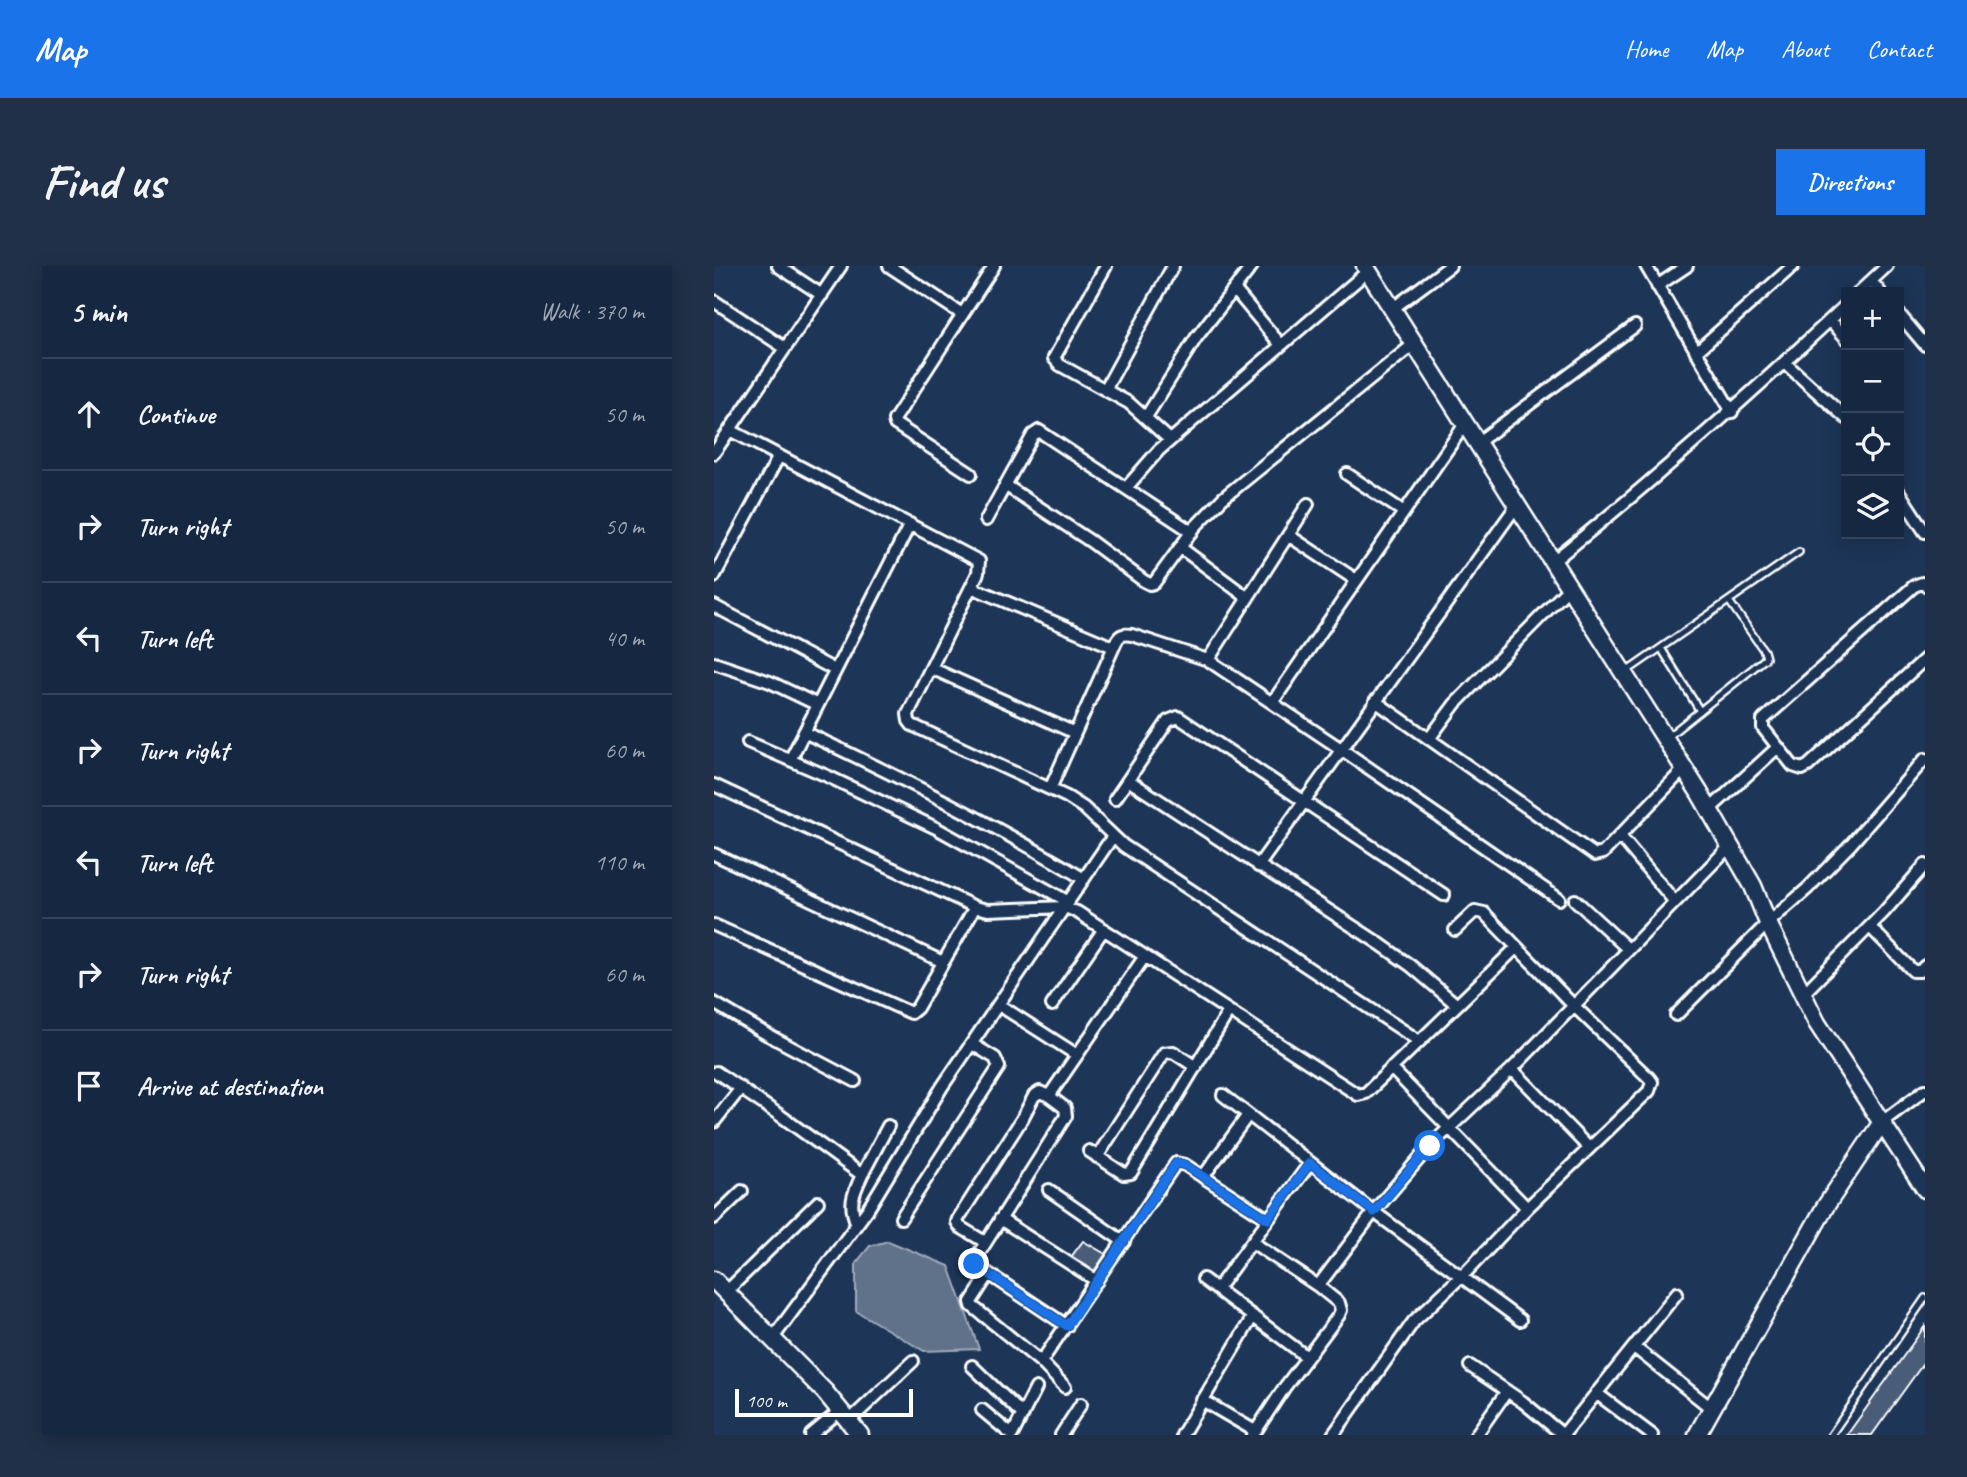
<!DOCTYPE html>
<html lang="en">
<head>
<meta charset="utf-8">
<style>
	body { margin:0; font-family:Caveat,sans-serif; background:#1f3048; color:#f1f3f6 }
	.controls { position:absolute; right:21px; top:21px; display:grid; overflow:hidden; border-radius:0px; box-shadow:0 4px 18px #0003 }
	.controls button { width:63px; height:63px; display:grid; place-items:center; padding:0; border:0; border-bottom:2px solid #35445a; background:#162841; color:#f1f3f6; font:35px sans-serif }
	.scale { position:absolute; left:21px; bottom:18px; width:178px; box-sizing:border-box; padding-left:7px; border:4px solid #fff; border-top:0; font-size:19px; line-height:24px; white-space:nowrap; color:#fff; -webkit-text-stroke:5px #1d3557; paint-order:stroke }
	.stop { position:absolute; width:21px; height:21px; margin:-16px; border:5px solid #1a73e8; border-radius:50%; background:#fff }
	.stop.end { background:#1a73e8; border-color:#fff; box-shadow:0 2px 7px #0008 }
	.list { margin:0; padding:0; list-style:none }
	h2 { display:flex; justify-content:space-between; align-items:center; height:91px; margin:0; padding:0 28px; font-size:30px }
	h2 small { font-size:23px; font-weight:400; color:#9ea6b1 }
	.list li { display:grid; grid-template-columns:46px 1fr auto; gap:21px; align-items:center; box-sizing:border-box; height:112px; padding:0 28px; border-top:2px solid #35445a }
	.list b { display:block; font-size:26px; white-space:nowrap }
	.list em { font-size:23px; font-style:normal; color:#9ea6b1 }
	.icon { flex:none; width:38px; height:38px; fill:none; stroke:currentColor; stroke-width:2; stroke-linecap:round; stroke-linejoin:round }
	.map { position:relative; flex:none; width:1211px; height:1169px; overflow:hidden; border-radius:0px }
	header { display:flex; align-items:center; gap:42px; box-sizing:border-box; height:98px; padding:0 35px; background:#1a73e8; color:#fff }
	header strong { font-size:33px }
	nav { display:flex; gap:38px; margin-inline-start:auto; font-size:24px }
	.intro { display:flex; align-items:center; justify-content:space-between; box-sizing:border-box; height:168px; padding:0 42px }
	h1 { margin:0; font-size:49px }
	.button { padding:18px 32px; border-radius:0px; background:#1a73e8; color:#fff; font-size:24px; font-weight:700 }
	main { display:flex; gap:42px; padding:0 42px }
	aside { flex:1; background:#162841; border-radius:0px; box-shadow:0 4px 18px #0003 }
	.map>svg:first-child { display:block }
	.water { fill:#617289; stroke:#a0aab8; stroke-width:2 }
	.building { fill:#4a5d79; stroke:#fff; stroke-width:2 }
	.lines { fill:none; stroke-linecap:round; stroke-linejoin:round }
	.lane-casing { stroke:#fff; stroke-width:10 }
	.street-casing { stroke:#fff; stroke-width:16 }
	.secondary-casing { stroke:#fff; stroke-width:21 }
	.lane { stroke:#1d3557; stroke-width:5 }
	.street { stroke:#1d3557; stroke-width:10 }
	.secondary { stroke:#1d3557; stroke-width:16 }
	.route { stroke:#1a73e8; stroke-width:9 }
</style>
</head>
<body>
<header>
<strong>Map</strong>
<nav><a>Home</a><a>Map</a><a>About</a><a>Contact</a></nav>
</header>
<div class="intro"><h1>Find us</h1><a class="button">Directions</a></div>
<main>
<aside>
<h2>5 min<small>Walk · 370 m</small></h2>
<ul class="list">
<li><svg class="icon" aria-label="ahead" viewBox="0 0 24 24"><path d="M12 20V5M6 11l6-6 6 6"/></svg><div><b>Continue</b></div><em>50 m</em></li>
<li><svg class="icon" aria-label="right" viewBox="0 0 24 24"><path d="M7 20v-9h11M14 6l5 5-5 5"/></svg><div><b>Turn right</b></div><em>50 m</em></li>
<li><svg class="icon" aria-label="left" viewBox="0 0 24 24"><path d="M17 20v-9H6M10 6l-5 5 5 5"/></svg><div><b>Turn left</b></div><em>40 m</em></li>
<li><svg class="icon" aria-label="right" viewBox="0 0 24 24"><path d="M7 20v-9h11M14 6l5 5-5 5"/></svg><div><b>Turn right</b></div><em>60 m</em></li>
<li><svg class="icon" aria-label="left" viewBox="0 0 24 24"><path d="M17 20v-9H6M10 6l-5 5 5 5"/></svg><div><b>Turn left</b></div><em>110 m</em></li>
<li><svg class="icon" aria-label="right" viewBox="0 0 24 24"><path d="M7 20v-9h11M14 6l5 5-5 5"/></svg><div><b>Turn right</b></div><em>60 m</em></li>
<li><svg class="icon" aria-label="arrive" viewBox="0 0 24 24"><path d="M6 21V4h12l-3 4 3 4H6"/></svg><div><b>Arrive at destination</b></div></li>
</ul>
</aside>
<div class="map">
<svg width="1211" height="1169" viewBox="0 0 1211 1169">
	<rect width="100%" height="100%" fill="#1d3557"/>
	<filter id="ink" filterUnits="userSpaceOnUse"><feTurbulence type="fractalNoise" baseFrequency=".0143" numOctaves="2"/><feDisplacementMap in="SourceGraphic" scale="14" xChannelSelector="R" yChannelSelector="G"/><feConvolveMatrix kernelMatrix="1 2 1 2 8 2 1 2 1" color-interpolation-filters="sRGB"/></filter>
	<g filter="url(#ink)">
		<path class="water" d="M174 975 235 1000 265 1083 210 1085 142 1045V997L156 980Z"/>
		<path class="building" d="M369 975 395 990 383 1008 357 991Z
			M1211 1060V1095L1158 1169H1133Z"/>
		<g class="lines">
			<g class="lane-casing">
				<path id="lane" d="M947 382 986 445
					M912 406 1085 286
					M952 472 1052 392 1050 385 1015 335
					M1117 1169 1211 1032"/>
			</g>
			<g class="street-casing">
				<path id="street" d="M64 0 108 29
					M175 0 248 48
					M392 0 340 92 346 99 415 137 456 174
					M932 0 1018 146
					M1157 15 1166 26
					M943 20 973 0
					M520 23 567 79
					M1145 26 1173 0
					M0 35 71 82
					M678 43 736 0
					M1185 48 1211 79
					M1116 54 1132 72
					M982 86 1079 0
					M1071 97 1132 152
					M392 122 459 0
					M432 151 482 72 538 0
					M16 164 265 295 264 307 194 448 195 455 198 459 353 531 370 542 410 580 705 775
					M763 177 921 60
					M0 187 127 0
					M257 208 181 158 180 154 280 0
					M633 208 690 246
					M291 219 376 275 430 315 436 318 440 317 481 261 509 232 700 78
					M412 222 445 184 654 5
					M1185 226 1211 266
					M272 254 319 169 325 165 478 266
					M574 269 642 314
					M467 282 534 332
					M838 296C941 214 1037 128 1132 39
					M0 311 65 190
					M257 321 399 381
					M0 340 121 404
					M494 394 594 238
					M0 397 56 416 104 439
					M217 402 361 467
					M661 435 881 589 889 587 970 503
					M558 437 751 158
					M90 466C186 511 280 558 370 613
					M715 473 741 438 855 322
					M34 476 113 510 222 562 355 636
					M1064 481 1049 462V454L1200 320 1208 317 1211 319
					M76 494 196 258
					M414 514 666 678 697 700 743 739
					M0 519 261 641 274 644 351 641 363 646 644 829 652 827 803 681
					M336 523 402 376C406 368 410 368 418 369L494 394 627 483 845 633
					M401 533 454 455 464 451 730 629
					M995 544 1064 481 1079 500 1088 503 1094 500 1211 393
					M906 570 961 636
					M0 588 229 696
					M544 600 803 239
					M861 634 914 683
					M0 659 197 747 203 742 261 641
					M1156 661 1199 705H1206L1211 700
					M1089 728 1170 646 1211 599
					M0 737 54 769 141 815
					M285 739 363 789
					M338 739 390 663
					M962 749 1054 657 1093 623 1137 578 1211 493
					M677 802 813 942
					M798 803 875 882
					M2 806 67 850 148 909C139 928 134 939 143 958
					M509 829 660 946 806 1054
					M0 856 27 822
					M1168 856 1211 824
					M375 885 410 908 417 907 515 745
					M383 891 450 787 459 786 482 801
					M148 909 174 860
					M489 911 534 849
					M335 924 410 976
					M0 952 28 925
					M187 952 285 801 281 792 258 778
					M286 953 383 1015
					M271 976 246 961 243 956 244 953 308 853 320 830 326 826 335 830
					M538 976 604 1020
					M275 1008 257 1036 258 1040 327 1096 351 1121
					M489 1013 593 1091
					M503 1023 596 897
					M13 1025 104 936
					M353 1060 263 1000 260 995 352 850 351 842 335 830 431 690
					M59 1072 154 943 228 821 399 570
					M920 1081 997 1142
					M327 1096 462 897 471 899 554 953
					M258 1100 309 1149
					M756 1100 809 1136 849 1169 963 1027
					M882 1127 938 1169
					M488 1134 541 1165
					M268 1144 298 1169
					M135 1155 199 1095
					M97 1169 127 1144
					M298 1169 322 1122
					M347 1169 367 1138
					M468 1169 539 1050
					M539 1169 570 1122 625 1049 627 1044 625 1037 604 1020 662 943 716 880 798 803 1016 580
					M619 1169 700 1055 754 1004 813 942 935 825 938 816 935 812 859 739 770 647 761 645 741 664
					M762 1169 793 1125"/>
			</g>
			<g class="secondary-casing">
				<path id="secondary" d="M651 0 985 526 1039 620 1054 657 1103 757 1211 923
					M0 1014 111 1126 146 1169
					M983 1169 1111 941 1168 856"/>
			</g>
			<use href="#lane" class="lane"/>
			<use href="#street" class="street"/>
			<use href="#secondary" class="secondary"/>
		</g>
	</g>
	<g class="lines" filter="url(#ink)">
		<path class="route" d="M260 998 353 1060 462 897 471 899 554 953 596 897 660 946 716 880"/>
	</g>
</svg>
<div class="controls">
<button>+</button>
<button>−</button>
<button><svg class="icon" aria-label="locate" viewBox="0 0 24 24"><circle cx="12" cy="12" r="6"/><path d="M12 2v4M12 18v4M2 12h4M18 12h4"/></svg></button>
<button><svg class="icon" aria-label="layers" viewBox="0 0 24 24"><path d="M12 4l9 5-9 5-9-5zM3 14l9 5 9-5"/></svg></button>
</div>
<div class="scale">100 m</div>
<div class="stop" style="left:716px;top:880px"></div>
<div class="stop end" style="left:260px;top:998px"></div>
</div>
</main>
</body>
</html>
